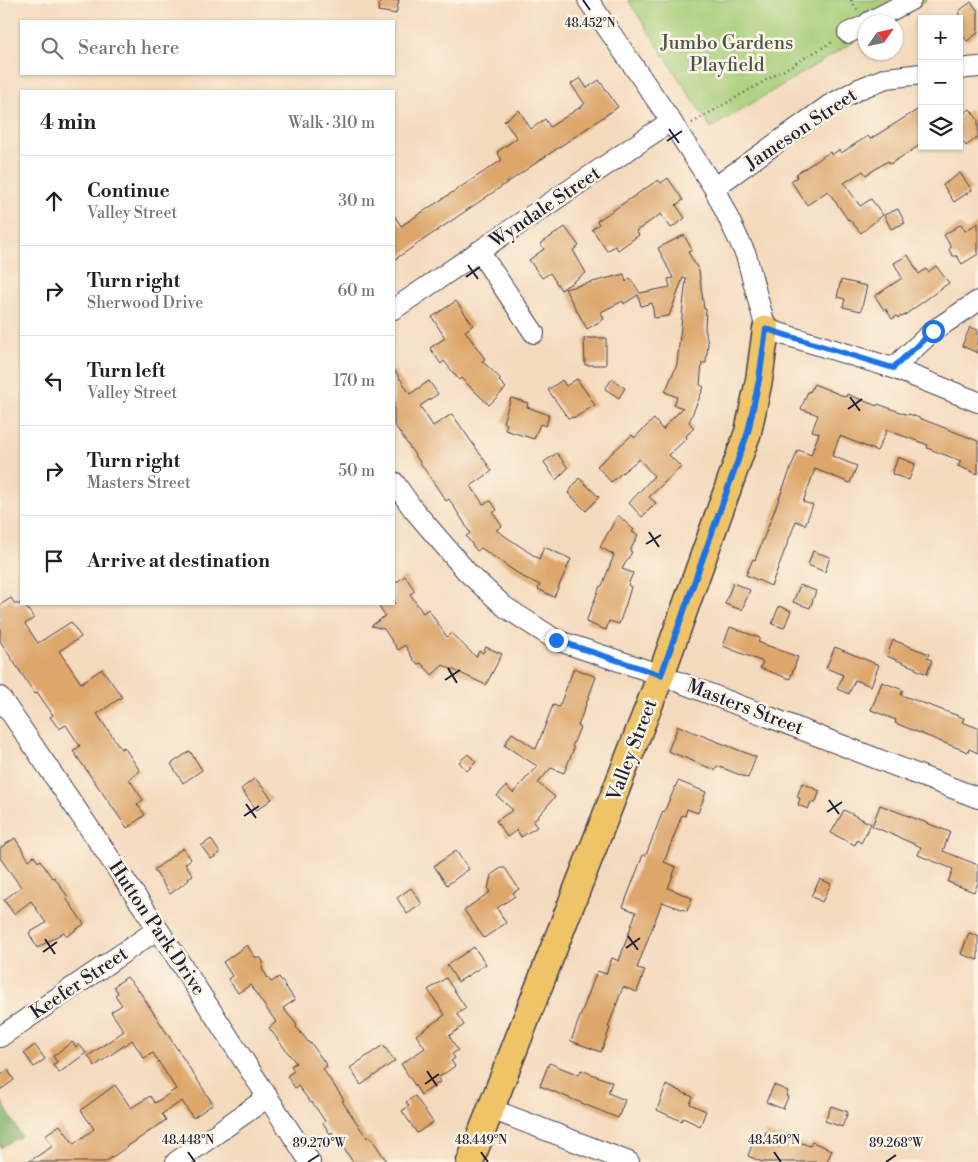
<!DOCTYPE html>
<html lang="en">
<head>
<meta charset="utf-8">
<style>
	body { margin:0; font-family:"Libre Bodoni",serif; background:#f2f2f2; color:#202124 }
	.controls { position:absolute; right:15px; top:15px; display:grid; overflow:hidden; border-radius:0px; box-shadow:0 1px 4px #0004 }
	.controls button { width:45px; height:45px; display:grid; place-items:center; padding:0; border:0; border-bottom:1px solid #e0e0e0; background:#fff; color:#202124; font:25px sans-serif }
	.compass { position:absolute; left:858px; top:15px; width:45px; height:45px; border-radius:50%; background:#fff; box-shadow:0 1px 4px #0004; rotate:56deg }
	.stop { position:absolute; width:15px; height:15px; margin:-11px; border:4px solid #1a73e8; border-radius:50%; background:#fff }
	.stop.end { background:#1a73e8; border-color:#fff; box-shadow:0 1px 5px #0008 }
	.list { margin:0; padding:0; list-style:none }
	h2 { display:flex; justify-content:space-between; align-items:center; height:65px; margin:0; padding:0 20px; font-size:21px }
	h2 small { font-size:16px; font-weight:400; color:#757577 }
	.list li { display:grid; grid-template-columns:32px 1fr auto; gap:15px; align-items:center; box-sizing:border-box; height:90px; padding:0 20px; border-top:1px solid #e0e0e0 }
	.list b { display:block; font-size:19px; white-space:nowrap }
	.list p { margin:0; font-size:16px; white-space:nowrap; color:#757577 }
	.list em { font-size:16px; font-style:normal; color:#757577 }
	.icon { flex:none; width:28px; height:28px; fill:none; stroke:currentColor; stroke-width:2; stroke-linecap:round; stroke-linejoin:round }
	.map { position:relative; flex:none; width:978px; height:1162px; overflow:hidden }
	.search { position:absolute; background:#fff; box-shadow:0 1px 4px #0004; left:20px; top:20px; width:375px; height:55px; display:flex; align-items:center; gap:12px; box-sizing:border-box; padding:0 18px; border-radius:0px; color:#757577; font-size:19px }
	.panel { position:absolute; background:#fff; box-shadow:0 1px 4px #0004; left:20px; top:90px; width:375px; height:515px; border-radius:0px }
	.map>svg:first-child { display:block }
	.green { fill:#a6cd78; stroke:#64785a }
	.forest { fill:#84b068; stroke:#536952 }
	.building { fill:#dda66b }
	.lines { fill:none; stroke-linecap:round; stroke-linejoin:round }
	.minor-casing { stroke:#423e4e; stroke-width:22 }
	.major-casing { stroke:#423e4e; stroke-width:29 }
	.path { stroke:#423e4e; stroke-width:2.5; stroke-dasharray:1 4; stroke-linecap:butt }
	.minor { stroke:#fff; stroke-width:20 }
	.major { stroke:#efc469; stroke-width:26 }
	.route { stroke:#1a73e8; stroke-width:6 }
	.ticks { fill:none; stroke:#22223b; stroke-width:2 }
	.labels { text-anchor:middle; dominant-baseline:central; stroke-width:5; stroke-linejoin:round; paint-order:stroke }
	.park-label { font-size:19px; fill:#4a554d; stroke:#fcf5e5 }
	.street-label { font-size:19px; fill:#22223b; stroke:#fcf5e5 }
	.ticks-label { font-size:12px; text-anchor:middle; fill:#22223b; stroke:#fcf5e5; stroke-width:5; stroke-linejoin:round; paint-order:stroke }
</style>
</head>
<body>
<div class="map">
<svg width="978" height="1162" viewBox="0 0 978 1162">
	<rect width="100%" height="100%" fill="#fcf5e5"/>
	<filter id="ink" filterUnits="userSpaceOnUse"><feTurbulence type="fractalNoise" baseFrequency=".02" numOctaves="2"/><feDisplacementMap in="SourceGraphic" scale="10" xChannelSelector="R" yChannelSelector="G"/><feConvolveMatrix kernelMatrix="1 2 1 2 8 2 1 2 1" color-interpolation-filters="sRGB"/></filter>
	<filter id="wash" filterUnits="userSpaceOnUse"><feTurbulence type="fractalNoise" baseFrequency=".0096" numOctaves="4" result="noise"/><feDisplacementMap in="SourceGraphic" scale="20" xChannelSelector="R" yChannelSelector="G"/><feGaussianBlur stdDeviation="1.12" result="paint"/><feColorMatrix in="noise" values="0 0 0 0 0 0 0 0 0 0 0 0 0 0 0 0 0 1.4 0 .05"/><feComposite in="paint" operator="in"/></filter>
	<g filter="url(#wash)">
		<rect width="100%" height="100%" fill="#f4dabd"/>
		<path class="green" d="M628 0H927L865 35 711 128Z"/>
		<path class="forest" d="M0 1098 21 1136 0 1148Z"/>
		<g id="blocks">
			<path class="building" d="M380 0H399L396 14 378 11Z
				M971 2 978 11V33L967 41 959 30V11Z
				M580 78 587 88 599 80 618 107 394 260V215L401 226 502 160 497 152 517 138 504 121 519 110 531 129 545 119 550 127 585 104 571 84Z
				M922 107V144L890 164 888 161 866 175 863 171 844 183 860 206 871 199 883 215 861 233 849 219 848 220 828 191 807 205 791 181 797 177 796 174 830 152 831 155 839 150 841 153 868 136 870 139Z
				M970 109 978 120V137L966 146 959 136V117Z
				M960 173 972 190 954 202 943 185Z
				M668 178 683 200 676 205 685 218 671 228 661 214 636 231 639 235 618 250 615 246 607 251 592 229 599 224 597 221 658 180 661 183Z
				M898 209 905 223 891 229 884 215Z
				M978 223V254L962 264 957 256H953L949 250 951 247 944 235 961 224 965 231Z
				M565 227 579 246 573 250 586 273 561 290 550 273 542 278 529 260 544 249 540 244Z
				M684 235 692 250 688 252 699 271 704 309H706L705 328 708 344 706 363H702L700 385 704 387 689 422 694 428 686 436 687 438 669 455 681 467 649 497 656 503 642 517 629 503 654 476 639 459 611 482 597 466 632 435 634 438 654 419 663 430 665 426 683 408 674 405 677 397 665 392 677 364 686 278H683L669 316 654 318 652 303 641 306 638 295 624 304 623 301 601 312 604 319 587 329 565 289 624 274 626 282 630 278 640 293 670 287 668 279 673 278 658 248Z
				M908 255 919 274 926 269 928 272 936 266 949 283 902 317 901 316 898 318 897 316 892 319 886 309 884 310 875 296 902 278 894 263Z
				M841 280 867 286 861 311 843 307 845 299 837 297Z
				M456 301 473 325 465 331 485 359 482 361 501 379 499 381 506 388 489 405 461 378 459 380 444 361 441 364 430 348 445 338 432 317Z
				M970 327 978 330V353L962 346Z
				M584 338H606V365H585Z
				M394 369 410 394 429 381 438 394 420 406 433 426 452 414 492 471 471 486 483 504 491 501 497 510 493 513 502 526 496 530 539 559 544 547 571 559 554 597 538 589 540 585 523 577 481 548 477 551 473 546 466 536 470 533 462 519 449 499 446 501 394 424Z
				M577 379 595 405 576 417 568 418 548 390 562 380 566 386Z
				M612 379 625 388 619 398 605 389Z
				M814 384 846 397 847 394 877 406 878 404 908 415 909 414 978 441V474L958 466 961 461 927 448 928 445 887 430 877 451 840 436 832 456 857 466 850 483 815 469 803 502 813 505 805 525 796 521 771 586 746 575 753 559 755 560 798 450 811 455 819 433 812 431 818 415 801 409 808 391 810 392Z
				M511 398 528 403 527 407 549 415 546 426 540 424 534 439 505 430 507 424 503 422Z
				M557 453 568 468 556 480 544 462Z
				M898 457 915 464 909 480 892 474Z
				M579 478 599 497 586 511 568 493Z
				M618 515 634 530 632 532 638 535 630 551 632 552 622 569 633 573 628 585 631 587 626 604 619 624 609 621 606 630 586 622 600 586H602L614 555 600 547Z
				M813 551 830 557 825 572 808 565Z
				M405 576 415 591 410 594 423 613 428 609 447 637 451 633 476 657 479 651 483 653 486 647 502 654 486 685 443 665 432 675 421 663 418 664 413 659 405 645 398 650 384 629 371 626 385 616 379 607 383 604H394V584Z
				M733 583 750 590 742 610 725 604Z
				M800 585 816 591 810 608 793 602Z
				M11 598 15 604H24L34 618 25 624 38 643 71 622 81 637 59 651 81 683 102 669 122 697 97 714 121 749 124 747 140 771 129 779 143 800 137 804 145 815 127 828 73 751 80 746 66 725 59 729 50 717 53 715 37 692 35 694 0 641V605Z
				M779 606 791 611 784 628 772 624Z
				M730 627 760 638 758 642 798 657 790 679 760 668 763 662 723 646Z
				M893 640 929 654 927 658 932 660 927 674 915 669 916 668 887 656Z
				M835 647 879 665 871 686 855 680 849 694 837 689 843 675 826 668Z
				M574 668 596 677 578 726 580 727 572 747 574 748 564 773 551 768 538 783 555 797 533 822 537 827 521 837 517 830 507 837 496 821 513 810 497 796 506 786 513 793 537 766 504 745 512 733 536 749 553 705 559 707Z
				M882 682 903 690 901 695 964 718 962 722 978 728V753L969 749 968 752 937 740 895 723 896 720 871 710Z
				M678 726 756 757 748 778 717 766 715 770 668 751Z
				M190 751 202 770 183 783 171 764Z
				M468 754 476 762 467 771 459 762Z
				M255 778 272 799 257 810 241 789Z
				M678 781 706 792 698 813 687 809 685 816 682 815 664 862 676 867 668 888 692 898 687 911 662 902 637 968 645 970 637 992 623 987 608 1027 610 1028 601 1052 571 1041 597 971 606 974 612 958 619 961 636 912 623 907 643 855H646L663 811 664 812Z
				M802 783 820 791 815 803 811 802 808 809 798 805 800 798 797 797Z
				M880 805 950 832 943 851 978 865V883L974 892 948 882 953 869 918 855 921 847 872 826Z
				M844 810 871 824 861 843 857 840 855 845 831 833Z
				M15 838 29 860 34 856 38 862 40 860 52 878 54 877 68 897 66 898 84 924 67 936 64 932 37 948 29 933 46 923 31 901 14 914 4 900 21 887 0 858V848Z
				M211 839 220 853 211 859 201 846Z
				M183 848 191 859 185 864 193 875 188 878 189 880 170 894 154 870Z
				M456 851 469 869 447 885 434 866Z
				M501 868H505L519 889 513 893 515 896 497 908 506 923 484 938 464 910 490 892 488 889 491 875Z
				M820 879 831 884 822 902 811 896Z
				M411 888 422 904 407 914 397 898Z
				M969 933 978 936V960L961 954Z
				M247 945 255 957 261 958 263 962 262 969 271 982 279 977 295 1000 283 1008 297 1025 296 1027 310 1044 311 1043 327 1066 323 1069 344 1100 342 1101 367 1138 370 1136 387 1162H353L332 1132 330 1134 323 1123 325 1121 312 1102 311 1103 298 1086 295 1088 287 1076 294 1071 291 1066 296 1063 269 1028 276 1022 250 985 238 993 228 979 232 976 223 962Z
				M474 947 486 964 458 982 447 965Z
				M127 977 140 992 213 1104 193 1118 182 1101 162 1114 166 1120 105 1162H28L53 1146 45 1135 60 1125 74 1144 94 1129 81 1110 115 1085 131 1108 150 1096 155 1103 176 1089 153 1053 144 1058 132 1040 95 1066 88 1056 124 1031 111 1012 122 1005 115 995 118 993 114 986Z
				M446 978 466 1008 457 1014 464 1025 449 1036 458 1050 452 1054 455 1058 451 1061 455 1066 438 1078 440 1082 421 1095 401 1064 425 1048 416 1035 445 1015 428 990Z
				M72 1042 76 1047 79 1044 86 1053 59 1073 53 1065 57 1062 53 1056Z
				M35 1045 45 1059 34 1067 24 1053Z
				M383 1045 395 1061 361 1085 350 1068Z
				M549 1063 579 1075 581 1070 612 1082 608 1093 625 1100 618 1118 540 1086Z
				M8 1070 14 1080 0 1090V1076Z
				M666 1085 693 1097 690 1104 706 1111 700 1126 683 1118 681 1121 657 1110Z
				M774 1085 788 1091 786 1096 788 1097 783 1109 766 1102Z
				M415 1096 433 1122 417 1133 402 1111 409 1106 406 1102Z
				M831 1106 848 1112 842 1127 825 1121Z
				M766 1132 779 1137V1135L810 1146 812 1142 832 1150 827 1162H762L748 1156 754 1140 762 1143Z"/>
		</g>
	</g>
	<g filter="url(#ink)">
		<use href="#blocks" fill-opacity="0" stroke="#423e4e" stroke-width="1"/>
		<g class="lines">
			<g class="minor-casing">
				<path id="minor" d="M588 0 671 121 714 188 746 255 766 329 893 368 978 402
					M869 22 911 0
					M848 33 866 25
					M959 69 978 67
					M714 188 828 106 859 89 886 78 922 74
					M479 251 534 333
					M394 309 671 121
					M893 368 933 331 978 301
					M394 482 413 509 467 572 505 607 556 640 661 675 978 798
					M0 697 158 929 310 1162
					M0 1037 158 929
					M491 1109 629 1162
					M176 1162 268 1097"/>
			</g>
			<g class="major-casing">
				<path id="major" d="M470 1162 661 675 748 432 759 380 766 329"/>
			</g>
			<path class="path" d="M851 0 857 9
				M692 123 834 41"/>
			<use href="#minor" class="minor"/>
			<use href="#major" class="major"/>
		</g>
	</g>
	<g class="lines" filter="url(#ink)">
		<path class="route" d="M556 640 661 675 748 432 759 380 766 329 893 368 933 331"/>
	</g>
	<path class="ticks" d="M583 0 590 10M669 129 679 143M667 141 682 131M468 265 478 279M466 277 480 267M850 397 860 411M848 409 862 399M649 532 659 547M646 544 661 535M448 668 457 683M445 680 460 670M829 800 839 814M246 804 256 818M827 812 842 802M244 816 259 806M628 936 638 950M45 939 55 954M626 948 640 938M43 952 57 942M427 1071 437 1086M425 1084 439 1074M188 1152 195 1162M481 1152 488 1162M774 1152 781 1162M308 1162 319 1155M886 1162 896 1155"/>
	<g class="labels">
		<g class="park-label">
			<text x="727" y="43">Jumbo Gardens<tspan x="727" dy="22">Playfield</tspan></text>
		</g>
		<g class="street-label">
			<text transform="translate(801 129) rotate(-34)">Jameson Street</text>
			<text transform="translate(545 207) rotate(-34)">Wyndale Street</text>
			<text transform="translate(745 707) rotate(21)">Masters Street</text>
			<text transform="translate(632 750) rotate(-69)">Valley Street</text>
			<text transform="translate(157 928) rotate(56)">Hutton Park Drive</text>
			<text transform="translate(79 983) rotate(-34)">Keefer Street</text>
		</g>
	</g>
	<g class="ticks-label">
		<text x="590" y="27">48.452°N</text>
		<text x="188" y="1144">48.448°N</text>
		<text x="481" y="1144">48.449°N</text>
		<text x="774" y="1144">48.450°N</text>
		<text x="319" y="1147">89.270°W</text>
		<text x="896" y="1147">89.268°W</text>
	</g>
</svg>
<div class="controls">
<button>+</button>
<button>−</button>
<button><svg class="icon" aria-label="layers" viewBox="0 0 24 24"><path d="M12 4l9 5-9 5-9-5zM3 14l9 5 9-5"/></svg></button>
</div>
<svg class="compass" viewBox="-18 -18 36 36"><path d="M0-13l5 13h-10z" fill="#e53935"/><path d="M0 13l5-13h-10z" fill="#757577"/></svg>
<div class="stop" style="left:933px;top:331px"></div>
<div class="stop end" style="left:556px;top:640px"></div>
<div class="search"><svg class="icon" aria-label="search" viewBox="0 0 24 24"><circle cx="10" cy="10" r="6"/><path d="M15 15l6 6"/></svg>Search here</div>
<section class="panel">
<h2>4 min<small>Walk · 310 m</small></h2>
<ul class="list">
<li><svg class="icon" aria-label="ahead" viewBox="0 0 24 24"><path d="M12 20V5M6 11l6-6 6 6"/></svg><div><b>Continue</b><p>Valley Street</p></div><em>30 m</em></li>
<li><svg class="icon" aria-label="right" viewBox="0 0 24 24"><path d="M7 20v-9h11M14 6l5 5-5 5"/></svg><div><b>Turn right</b><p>Sherwood Drive</p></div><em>60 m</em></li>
<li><svg class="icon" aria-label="left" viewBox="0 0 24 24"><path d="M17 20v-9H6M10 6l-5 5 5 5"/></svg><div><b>Turn left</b><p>Valley Street</p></div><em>170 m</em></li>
<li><svg class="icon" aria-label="right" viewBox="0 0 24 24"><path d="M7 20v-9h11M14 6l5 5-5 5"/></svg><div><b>Turn right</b><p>Masters Street</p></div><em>50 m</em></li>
<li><svg class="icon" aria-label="arrive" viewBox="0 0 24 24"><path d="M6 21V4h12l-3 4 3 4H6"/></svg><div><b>Arrive at destination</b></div></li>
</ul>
</section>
</div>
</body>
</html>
